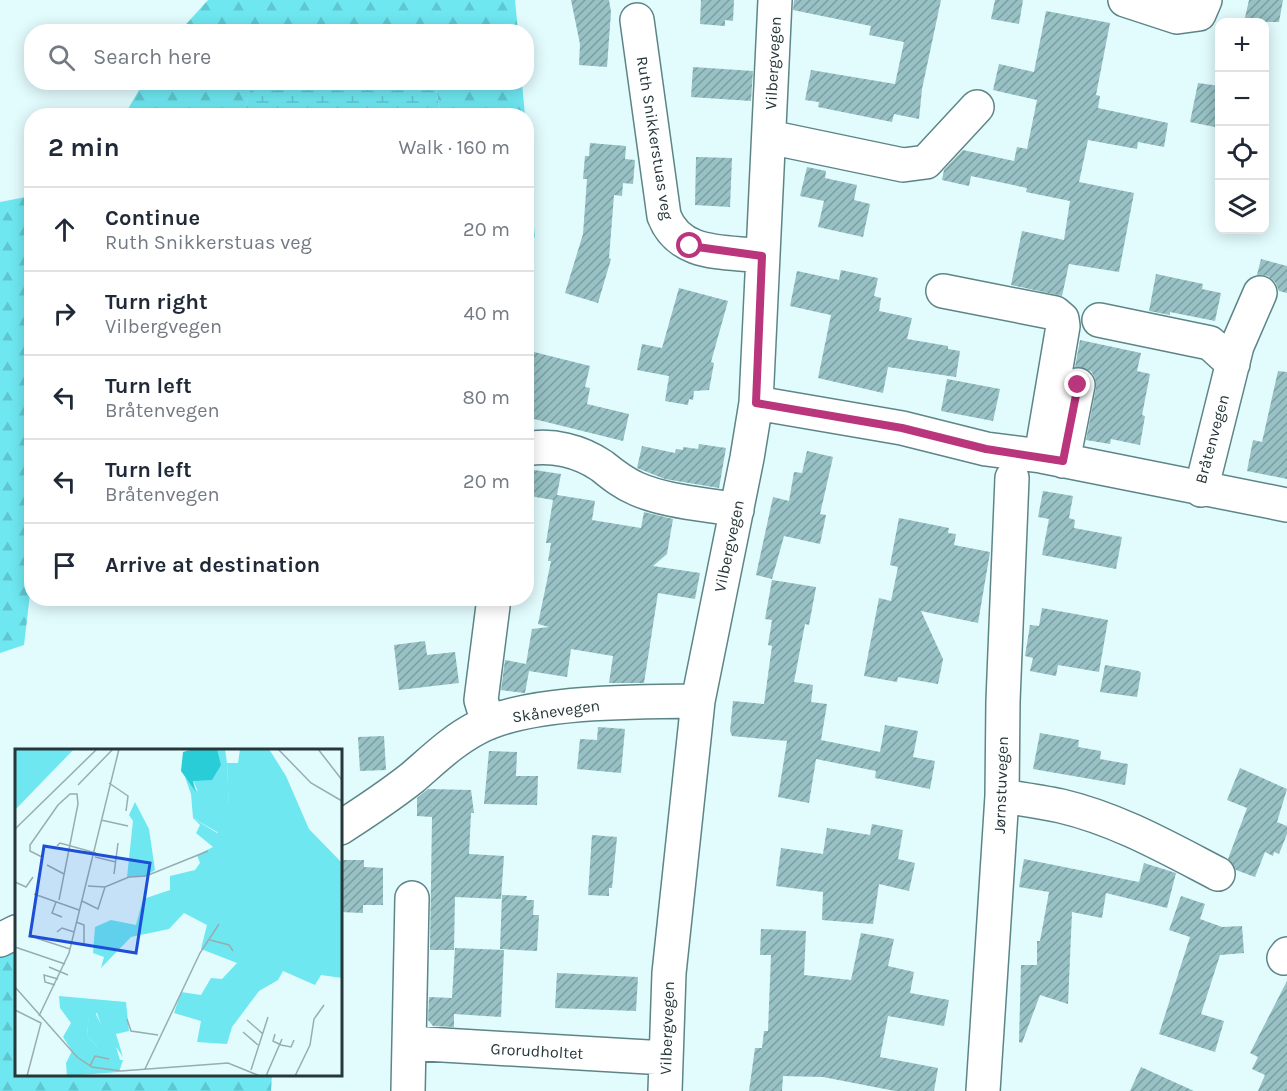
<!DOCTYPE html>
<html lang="en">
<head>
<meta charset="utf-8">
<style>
	body { margin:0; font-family:Karla,sans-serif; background:#f6f6f7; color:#1f2937 }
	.controls { position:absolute; right:18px; top:18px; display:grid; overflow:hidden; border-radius:12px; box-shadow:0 3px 15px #0003 }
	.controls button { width:54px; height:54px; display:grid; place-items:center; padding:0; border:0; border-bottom:2px solid #e0e1e3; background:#fff; color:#1f2937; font:30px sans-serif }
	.stop { position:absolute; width:18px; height:18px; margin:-14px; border:4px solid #b9367c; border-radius:50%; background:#fff }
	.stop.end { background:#b9367c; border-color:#fff; box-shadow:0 2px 6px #0008 }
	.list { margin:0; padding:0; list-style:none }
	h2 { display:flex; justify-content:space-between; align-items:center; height:78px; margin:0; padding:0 24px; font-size:26px }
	h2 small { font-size:20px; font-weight:400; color:#747a83 }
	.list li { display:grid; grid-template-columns:39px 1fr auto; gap:18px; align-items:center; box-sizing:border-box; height:84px; padding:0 24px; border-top:2px solid #e0e1e3 }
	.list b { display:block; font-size:22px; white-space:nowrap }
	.list p { margin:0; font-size:20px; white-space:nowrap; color:#747a83 }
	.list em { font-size:20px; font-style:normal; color:#747a83 }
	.icon { flex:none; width:33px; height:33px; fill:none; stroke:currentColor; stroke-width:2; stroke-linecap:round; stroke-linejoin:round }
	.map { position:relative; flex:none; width:1287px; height:1091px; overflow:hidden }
	.search { position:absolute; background:#fff; box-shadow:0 3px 15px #0003; left:24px; top:24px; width:510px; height:66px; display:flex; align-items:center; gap:15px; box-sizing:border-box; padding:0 21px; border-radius:24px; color:#747a83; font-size:22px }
	.panel { position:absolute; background:#fff; box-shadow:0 3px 15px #0003; left:24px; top:108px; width:510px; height:498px; border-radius:24px }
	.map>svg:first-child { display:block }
	.forest { fill:url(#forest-firs) }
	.wetland { fill:url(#wetland-marsh) }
	.building { fill:url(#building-hatch) }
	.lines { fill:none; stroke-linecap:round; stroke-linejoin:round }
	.minor-casing { stroke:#5d8588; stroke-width:36 }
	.minor { stroke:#fff; stroke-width:33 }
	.route { stroke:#b9367c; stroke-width:8 }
	.labels { text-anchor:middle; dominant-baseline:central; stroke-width:4.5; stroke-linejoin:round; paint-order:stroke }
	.street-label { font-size:16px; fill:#263739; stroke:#fff }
	.inset-road { fill:none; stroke:#97adaf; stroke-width:1.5 }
	.view { fill:#1d4ed8; fill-opacity:0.15; stroke:#1d4ed8; stroke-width:3 }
	.inset-edge { fill:none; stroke:#263739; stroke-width:3 }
</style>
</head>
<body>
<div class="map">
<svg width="1287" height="1091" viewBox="0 0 1287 1091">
	<defs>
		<pattern id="forest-firs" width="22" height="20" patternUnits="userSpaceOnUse" patternTransform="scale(1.5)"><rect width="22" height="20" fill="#6ee7f1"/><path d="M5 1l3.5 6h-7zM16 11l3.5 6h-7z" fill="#5fc7cf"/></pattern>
		<pattern id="wetland-marsh" width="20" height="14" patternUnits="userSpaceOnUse" patternTransform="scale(1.5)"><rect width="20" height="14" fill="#6ee7f1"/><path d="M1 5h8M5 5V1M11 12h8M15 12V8" fill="none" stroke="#5fc7cf"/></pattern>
		<pattern id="building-hatch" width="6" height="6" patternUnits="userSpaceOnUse" patternTransform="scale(1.5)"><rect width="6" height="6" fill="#97c1c4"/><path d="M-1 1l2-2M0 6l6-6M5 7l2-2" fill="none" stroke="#7b9ea0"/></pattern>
	</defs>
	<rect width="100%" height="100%" fill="#e2fbfd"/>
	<path class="forest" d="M208 0H515L518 31 388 32 340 27 323 32H179Z
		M143 83H253L242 115 124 116Z
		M435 83H522L525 115H441Z
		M526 139 535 237 527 244H526Z
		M31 196 32 577 24 645 0 653V202Z
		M16 933V1074L272 1075 271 1091H0V948Z"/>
	<path class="wetland" d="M253 82 435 83 441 115H242Z"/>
	<path class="building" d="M571 0H609L611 12 607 67 579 65 580 44Z
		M701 0H734L733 21 725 20V26L700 24Z
		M794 0H941L922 89 919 119 894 114 892 122 818 107 819 102 805 100 811 70 895 84 904 42 869 35 871 26 793 10Z
		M995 0H1023L1019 24 991 19Z
		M1249 0H1283L1279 22H1244Z
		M1046 11 1110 23 1096 95 1100 96 1098 108 1168 123 1164 147 1138 142 1137 149 1088 140 1079 182 1134 193 1119 272 1069 264 1062 296 1011 285 1022 231 1064 240 1070 201 1026 192 1027 188 971 176 969 186 942 180 944 170 963 150 1014 161 1017 147 1027 149 1037 100 993 90 999 64 1034 72Z
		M693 67 753 71 751 101 691 97Z
		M1198 83 1220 86V128L1190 122Z
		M590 143 626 146 625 159 635 160 633 184 623 183 622 196 614 195 609 258 611 259 598 303 565 293 583 234 587 179H583L585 156H589Z
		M696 157 732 158 730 207 695 205Z
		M807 167 826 171 825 178 857 185 854 200 870 204 863 237 818 227 824 201 800 196Z
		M1261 259 1287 266V293L1279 291 1275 282 1268 276 1257 275Z
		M841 270 878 278 874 296 881 298 879 311 912 318 907 339 948 346V349L960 351 956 377 888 367 883 393 818 378 831 315 790 306 797 271 839 280Z
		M1156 274 1203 284 1202 289 1221 293 1215 321 1170 312V315L1149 311Z
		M679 288 728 301 711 362 714 363 709 390 694 391 693 400 689 399 688 405 665 401 669 376 637 370 642 344 662 348Z
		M1080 340 1141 353 1137 371 1150 374 1142 415 1145 416 1140 445 1111 439 1110 444 1086 440 1096 388 1095 378 1091 371 1075 367Z
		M526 350 590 366 585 387 590 388 587 404 629 414 623 441 526 417Z
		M1278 371 1287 372V479L1247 471 1253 440 1262 442Z
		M947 379 1000 389 993 421 941 411Z
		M699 444 726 448 719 488 665 479 637 468 642 446 675 453 676 449 683 450V447L698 449Z
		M807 451 833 457 820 514 826 515 820 544 784 536 772 579 756 575 773 497 789 501 794 472 802 473Z
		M534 470 561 474 557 495 595 501 592 520 641 528 644 512 673 519 667 554 653 566 700 573 695 599 658 593 644 683H609L613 656 571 649 567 677 529 671 525 693 501 690 505 660 526 664 532 629 549 627 538 624 551 561H548L551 543H546L553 500 530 496Z
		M1043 491 1073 496 1069 518 1075 520 1074 528 1122 537 1116 569 1042 555 1049 519 1038 517Z
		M899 518 949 528 948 533 956 534 954 545 990 552 978 623 921 611 943 659 938 684 898 677 897 682 864 676 879 598 891 601 898 567 890 565Z
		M772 580 816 587 809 625 805 624 794 682 813 685 811 702 827 704 821 740 880 752 885 725 918 731 913 757 935 761 930 789 875 778 876 771 816 759 809 803 778 797 787 741 732 736 730 731 733 701 764 704 772 646 768 645 772 620 765 619Z
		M1042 608 1108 620 1099 672 1058 665 1056 676 1030 671 1033 658 1025 656 1030 625 1039 626Z
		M425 641 427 655 455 652 459 683 399 690 394 645Z
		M1105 665 1139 671 1141 673 1137 697 1100 692Z
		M598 727 625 729 621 773 577 769 580 739 597 740Z
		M1040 733 1079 740 1078 747 1101 751 1100 759 1128 764 1125 785 1033 769Z
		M384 736 386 770 360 771 358 737Z
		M489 751 517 752 516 776H538L537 805 484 804Z
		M1240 768 1287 789 1277 822 1287 826V834L1279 854 1274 852 1273 856 1265 852 1255 877 1236 870 1228 859 1247 808 1227 800Z
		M428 789 471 790 474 813H471L469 854 504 856 501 899 455 897 454 950H430L432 817 417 816V798Z
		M872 824 903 830 898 859 915 863 909 891 879 884 873 924 822 920 823 892 776 886 781 848 823 854 827 828 870 835Z
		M592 835 617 837 612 888H609V896L588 895Z
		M1024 859 1139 882 1144 863 1176 873 1167 908 1106 893 1102 918 1072 912 1068 1004 1040 995 1022 1043 1019 1042 1021 965H1037V941H1040L1049 892 1019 887Z
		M340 860H364V867L383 868V905H363V913L340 912Z
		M502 895 527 896 526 900H534L533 915H539L537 951 500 949Z
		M1181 896 1205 904 1200 919 1222 927 1242 926 1244 953 1220 955 1201 1014 1224 1021 1215 1052 1159 1034 1190 937 1169 930Z
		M761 929 806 931 804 975 851 980 861 933 894 939 888 966 914 972 910 993 949 1000 944 1026 888 1016 880 1057 938 1068 934 1091H895L823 1077 783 1076 782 1091H749L755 1048H762L764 1031H768L771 955H760Z
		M455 948 504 950 501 1017 454 1014V1027L433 1026 428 1020 429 997 452 998Z
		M557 973 638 977 636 1011 555 1008Z
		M1287 981V1091H1258L1265 1075 1252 1069 1258 1057 1250 1053Z
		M1141 1067 1194 1091H1130Z"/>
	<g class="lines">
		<g class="minor-casing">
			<path id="minor" d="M1125 0 1177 17 1199 14 1205 0
				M637 20 664 216C680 257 724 251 762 256
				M769 137 903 165 926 162 977 107
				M943 291 1055 313 1062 319 1063 326 1041 456
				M1099 320 1210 343 1233 364
				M756 403 902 428 986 449 1041 456 1287 505
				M526 449C552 444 580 451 602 466 613 475 623 483 637 489 667 502 705 504 737 510
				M1063 461 1078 385
				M1201 490 1237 346 1260 293
				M488 723 481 700 494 598
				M1002 796C1022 799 1042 802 1061 806 1117 819 1168 848 1218 874
				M340 828C365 812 389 796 412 778 433 760 452 741 477 728 529 700 638 702 698 701
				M0 940 16 932
				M1284 958 1287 954
				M409 1043 665 1058
				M408 1091 412 898
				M665 1091 669 973 698 701 747 458 756 403 775 0
				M983 1091 1002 796 1003 701 1012 478"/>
		</g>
		<use href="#minor" class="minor"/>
	</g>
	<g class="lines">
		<path class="route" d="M690 246 762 256 756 403 902 428 986 449 1063 461 1078 385"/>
	</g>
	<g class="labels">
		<g class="street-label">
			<text transform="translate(773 63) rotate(-87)">Vilbergvegen</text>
			<text transform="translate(655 138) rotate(81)">Ruth Snikkerstuas veg</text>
			<text transform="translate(1212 439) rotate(-75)">Bråtenvegen</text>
			<text transform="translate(729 546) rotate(-78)">Vilbergvegen</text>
			<text transform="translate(556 711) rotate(-8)">Skånevegen</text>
			<text transform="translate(1001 785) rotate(-88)">Jørnstuvegen</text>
			<text transform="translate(667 1028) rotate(-88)">Vilbergvegen</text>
			<text transform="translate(537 1051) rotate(3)">Grorudholtet</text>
		</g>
	</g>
	<g transform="translate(15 749)">
		<rect width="327" height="327" fill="#e2fbfd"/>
		<path d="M0 0H59L0 61ZM225 0H254L271 27 294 80 327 114V229L306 226 300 236 268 222 263 231 244 242 217 278 212 295 182 293 186 272 159 264 166 243 186 246 196 229 207 230 222 214 186 200 192 176 169 164 154 180 116 188 86 219 89 208 78 204 80 178 96 171 121 176 128 150 155 141V127L180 121 185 114 182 106 198 98 181 84 185 76 178 69 202 84 214 67 212 14H223ZM120 53 134 80 140 121 131 127 112 128 118 72 114 66ZM44 247 111 253 114 282 101 285 108 308 101 298 105 311H108L104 323 52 327 51 314 57 302 48 288 56 274 45 259ZM82 264 86 276 82 298 72 286 74 267Z" fill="#6ee7f1" fill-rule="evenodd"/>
		<path d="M202 0H210L212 14 215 80 209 87 178 69 176 45 170 28 183 43 178 31ZM152 145 158 147 160 167 142 177 136 172 135 160ZM85 189a9 9 0 1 1 18 0a9 9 0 1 1-18 0ZM79 261 92 288 90 295 82 298 72 286 74 262Z" fill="#6ee7f1"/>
		<path d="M178 0H202L206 16 197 31 178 32 181 43 166 22 168 3Z" fill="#29cdd7"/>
		<path class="inset-road" d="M263 0 296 34 327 52M303 0 327 31M94 34 113 47 111 62M63 36 98 0M86 71 113 77M0 80 82 0M42 97 45 94 81 104M27 108 15 102V96L43 56 55 45H62L63 55 44 151M80 108 101 113M32 116 49 125M99 125 103 94M0 133 11 138 18 128M73 137 90 138 114 128 131 127 193 102M19 145 64 161M67 152 83 160 90 138M41 153 37 164 47 168M61 173 69 176V194M42 183 47 179 59 183M29 190 21 189 55 200M195 191 214 196 218 202M0 198 50 215M34 218 53 226M40 236 30 233 29 226 43 230M0 238 62 308 77 318 106 322 213 314 245 327M0 261 26 274 12 327M24 267 54 204 104 0M112 270 116 282 143 286M232 271 248 285M228 283 243 296M260 285 258 292 266 296 276 298 279 291M75 317 80 307 94 310M130 320 185 204 204 175M236 321 253 268M251 327 267 290M280 327 295 296 299 270 309 256"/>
		<path class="view" d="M29 97 135 114 121 204 15 187Z"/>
		<rect width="327" height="327" class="inset-edge"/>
	</g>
</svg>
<div class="controls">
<button>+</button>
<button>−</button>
<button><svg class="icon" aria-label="locate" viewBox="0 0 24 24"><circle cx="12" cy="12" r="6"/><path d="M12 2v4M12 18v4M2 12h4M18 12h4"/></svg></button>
<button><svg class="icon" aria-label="layers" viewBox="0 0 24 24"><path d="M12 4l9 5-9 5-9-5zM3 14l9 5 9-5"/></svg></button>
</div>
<div class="stop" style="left:690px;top:246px"></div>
<div class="stop end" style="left:1078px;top:385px"></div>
<div class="search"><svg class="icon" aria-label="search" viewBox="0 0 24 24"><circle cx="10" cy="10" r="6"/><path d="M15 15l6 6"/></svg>Search here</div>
<section class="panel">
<h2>2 min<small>Walk · 160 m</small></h2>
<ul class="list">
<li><svg class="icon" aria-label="ahead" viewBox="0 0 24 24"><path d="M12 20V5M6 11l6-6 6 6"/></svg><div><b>Continue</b><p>Ruth Snikkerstuas veg</p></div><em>20 m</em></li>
<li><svg class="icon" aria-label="right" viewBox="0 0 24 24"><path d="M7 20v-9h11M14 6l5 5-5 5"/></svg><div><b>Turn right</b><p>Vilbergvegen</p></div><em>40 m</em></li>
<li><svg class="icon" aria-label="left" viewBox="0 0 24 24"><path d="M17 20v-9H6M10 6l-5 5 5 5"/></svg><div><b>Turn left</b><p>Bråtenvegen</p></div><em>80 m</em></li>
<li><svg class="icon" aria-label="left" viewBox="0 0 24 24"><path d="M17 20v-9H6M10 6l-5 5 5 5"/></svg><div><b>Turn left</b><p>Bråtenvegen</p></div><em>20 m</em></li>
<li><svg class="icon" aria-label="arrive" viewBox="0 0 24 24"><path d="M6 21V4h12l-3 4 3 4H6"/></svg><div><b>Arrive at destination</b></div></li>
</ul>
</section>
</div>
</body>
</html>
